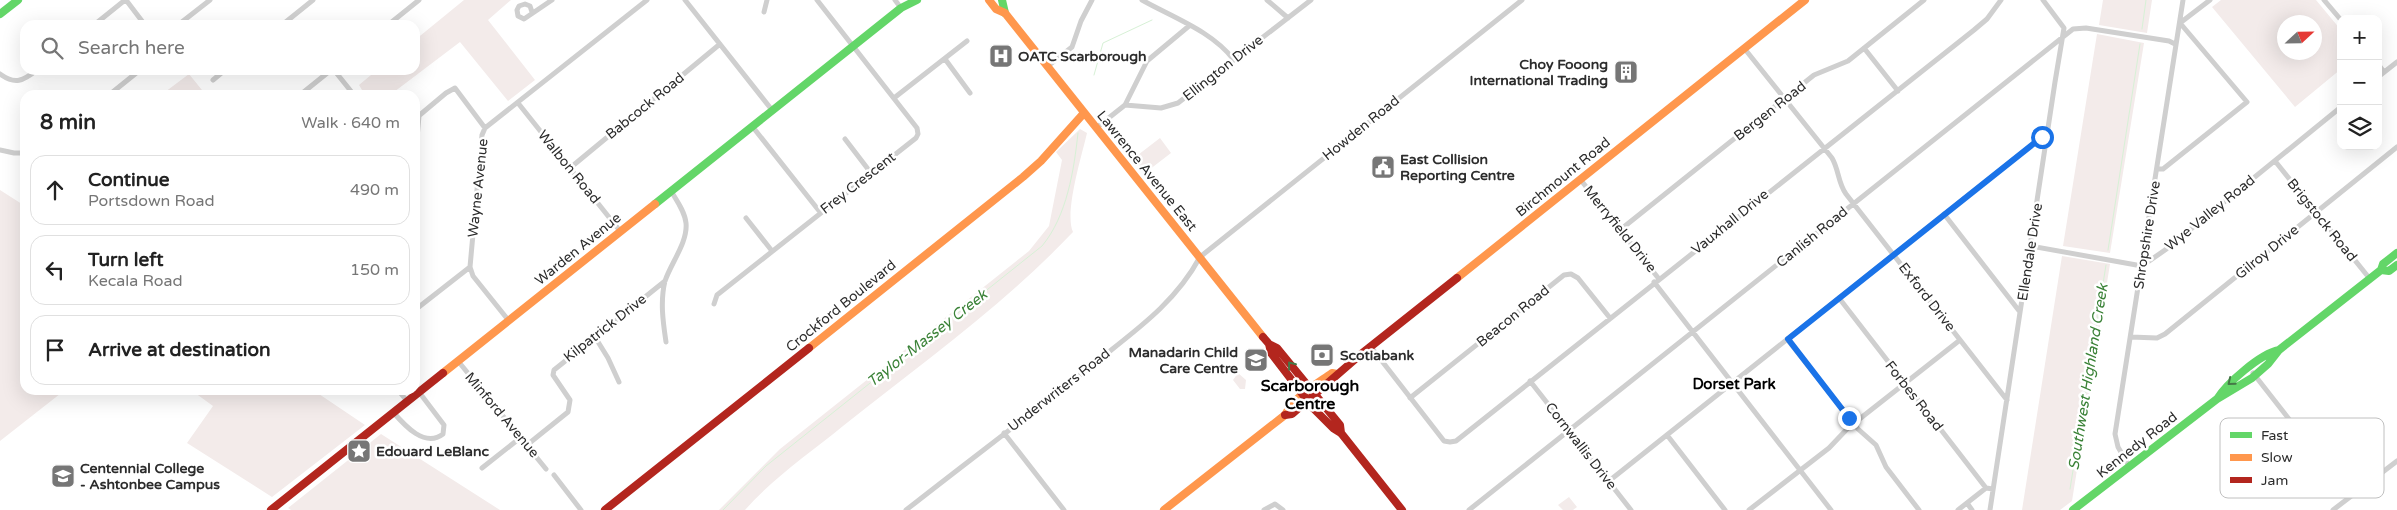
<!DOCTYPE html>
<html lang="en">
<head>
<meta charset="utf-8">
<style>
	body { margin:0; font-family:"Varela Round",sans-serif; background:#f6f6f6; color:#222 }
	.controls { position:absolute; right:15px; top:15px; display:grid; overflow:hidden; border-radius:10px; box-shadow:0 5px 20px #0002 }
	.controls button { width:45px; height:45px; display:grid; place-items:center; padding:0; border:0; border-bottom:1px solid #e0e0e0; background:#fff; color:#222; font:25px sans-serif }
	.compass { position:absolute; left:2277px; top:15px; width:45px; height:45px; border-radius:50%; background:#fff; box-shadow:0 5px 20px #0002; rotate:68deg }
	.stop { position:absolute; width:15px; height:15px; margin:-11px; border:4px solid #1a73e8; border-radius:50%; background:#fff }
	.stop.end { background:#1a73e8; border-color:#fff; box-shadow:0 1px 5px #0008 }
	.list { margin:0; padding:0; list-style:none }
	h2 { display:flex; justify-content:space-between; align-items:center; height:65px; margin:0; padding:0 20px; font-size:21px }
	h2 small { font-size:16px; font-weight:400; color:#767676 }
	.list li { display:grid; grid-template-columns:32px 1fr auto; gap:15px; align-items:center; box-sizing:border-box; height:70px; margin:0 10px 10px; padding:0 10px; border:1px solid #e0e0e0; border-radius:15px }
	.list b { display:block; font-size:19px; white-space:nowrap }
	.list p { margin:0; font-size:16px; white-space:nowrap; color:#767676 }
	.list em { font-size:16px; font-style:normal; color:#767676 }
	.icon { flex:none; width:28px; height:28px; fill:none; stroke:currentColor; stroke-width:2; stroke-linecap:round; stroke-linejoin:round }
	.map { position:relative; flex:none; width:2397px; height:510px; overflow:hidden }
	.search { position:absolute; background:#fff; box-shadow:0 5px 20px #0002; left:20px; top:20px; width:400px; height:55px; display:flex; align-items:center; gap:12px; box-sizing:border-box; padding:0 18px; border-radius:15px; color:#767676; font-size:19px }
	.panel { position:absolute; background:#fff; box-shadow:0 5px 20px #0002; left:20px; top:90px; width:400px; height:305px; border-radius:15px }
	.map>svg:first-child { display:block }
	.green { fill:#f3ebea; fill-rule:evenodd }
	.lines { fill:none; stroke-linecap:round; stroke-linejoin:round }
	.stream { stroke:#d7f1d6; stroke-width:1 }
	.street { stroke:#cfcfcf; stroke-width:5 }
	.fast { stroke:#63d668; stroke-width:8 }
	.slow { stroke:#ff974d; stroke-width:8 }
	.jam { stroke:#b3261e; stroke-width:8 }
	.oneway { stroke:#457847 }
	.route { stroke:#1a73e8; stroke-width:6 }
	.labels { text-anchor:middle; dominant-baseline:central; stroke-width:5; stroke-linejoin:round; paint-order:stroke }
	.poi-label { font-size:14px; font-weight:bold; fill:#2c2c2c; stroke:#fff; text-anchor:start }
	.street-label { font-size:14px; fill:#2c2c2c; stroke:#fff }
	.water-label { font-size:15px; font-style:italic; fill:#3a8237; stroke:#fff }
	.neighbourhood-label { font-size:15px; font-weight:bold; fill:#000; stroke:#fff }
	.quarter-label { font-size:16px; font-weight:bold; fill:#000; stroke:#fff }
	.key { fill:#fff; stroke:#c0c0c0; stroke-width:1 }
	.key-label { font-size:14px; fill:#2c2c2c }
</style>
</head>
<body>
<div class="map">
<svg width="2397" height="510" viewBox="0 0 2397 510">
	<rect width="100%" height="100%" fill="#fff"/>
	<path class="green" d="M464 0H511L488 20 535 80 508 101 460 42 390 95H365L359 85 377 70H415V40Z
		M2103 0H2152L2147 33 2099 25Z
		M2221 0H2316L2341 30V69L2295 107 2212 7ZM2284 22H2314V52H2284Z
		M2097 34 2144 43 2110 253 2063 246Z
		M189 74 206 95H161Z
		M1080 129 1087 133C1082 155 1064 213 1073 232 1004 305 921 364 843 426 810 453 773 478 745 510H719L780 449 1029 251 1049 226 1062 160 1056 152Z
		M1160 138 1171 153 1145 173 1134 158Z
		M0 190 25 206V390H65L0 441Z
		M2062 256 2110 264 2072 501 2060 510H2022Z
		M1238 373 1246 380 1245 389H1240L1233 380Z
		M191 390H313L365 425 272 497 187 443 213 406Z
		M381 434 500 510H291L288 508Z
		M1569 497 1577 507 1573 510H1563L1558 505Z"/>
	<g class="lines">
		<path class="stream" d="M2142 29 2146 0
			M1094 75 1103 43 1152 20
			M2108 250 2140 44
			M2070 489 2106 265
			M723 510 766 466 1042 246C1067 216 1074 170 1078 133"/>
		<path class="street" d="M126 0 145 25
			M685 0 772 110
			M895 0 901 8
			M1142 0C1172 17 1212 31 1234 60
			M1267 0 1288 18
			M2324 0 2341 20
			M532 12 530 6 525 4 519 6 517 10 518 16 524 19 552 0
			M764 12 767 0
			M2180 23 2210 0
			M94 25 125 0
			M178 25 210 0
			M282 25 313 0
			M388 25 419 0
			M1744 48 1832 158C1839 170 1838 183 1846 194L2007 400
			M1864 48 1898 91
			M945 59 970 93
			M2378 64 2384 72
			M1048 66 1072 47 1081 21 1092 0
			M181 70 182 71
			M334 70 354 95
			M0 74C15 85 23 81 37 70
			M2378 77 2397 62
			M213 80 225 70
			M109 95 140 70
			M300 95 331 70
			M894 98 967 41
			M518 103 620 231
			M1125 105 1161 108 1178 103 1311 0
			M415 119 446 93 455 88 485 128
			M752 126 820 212
			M1096 128 1125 105 1147 61 1189 26
			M845 139 871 173
			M0 150 14 153H25
			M415 160 419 116
			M2275 161 2370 279
			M570 168 720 44
			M2157 169H2163L2247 102 2180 23
			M1580 179 1659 279
			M1944 214 2020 312
			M746 218 772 251
			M1620 230 1814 75 1848 61 1924 0
			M2031 246 2142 266 2165 250 2341 107
			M1654 282 1831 510
			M1839 298 1986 488 1993 489
			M714 304 717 295 916 138 918 134 917 128 817 0
			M415 310 470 267
			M509 321 473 276 470 267 482 135 485 128 647 0
			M595 337 608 358 619 382
			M2131 337 2157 338 2165 334 2397 147
			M1787 339 1858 429 1876 445 1886 467 1919 510
			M666 342C663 322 660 301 665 281 671 263 688 242 686 223 685 212 677 201 671 191
			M1371 347 1444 441 1450 442 1456 441 1974 30 1987 19 2001 0
			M458 361 546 469
			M2253 373 2350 497
			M1530 381 1631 510
			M398 390 407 401
			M1410 398 1564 275 1571 274 1578 278 1610 318
			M393 412C405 426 425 448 443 434L444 425 419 392
			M1004 433 1064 510
			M1667 435 1725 510
			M527 445 568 412 570 400 553 375 554 370 665 281
			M2129 466 2118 447 2115 434 2183 0
			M482 468 520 438
			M554 475 581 510
			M1609 481 2048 132
			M1967 503 1972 510
			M906 510C967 462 1030 415 1091 366 1133 332 1174 305 1200 257L1522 0
			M1264 510 1275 504 1283 510
			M1469 510 2073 29 2086 28 2169 41 2175 44
			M1749 510 1829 448 1848 428 1960 340
			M1958 510 1986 488
			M1990 510 2055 82 2064 28 2043 0
			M2333 510 2397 461"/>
		<path class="fast" d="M1002 0 1005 13
			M0 14 18 0
			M655 204 901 8 917 0
			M2381 270 2389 271 2397 265
			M2217 399C2227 383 2260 354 2279 350L2381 270 2383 264 2397 253
			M2073 510 2217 399 2252 378 2268 364 2279 350"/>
		<path class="slow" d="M989 0 996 9 1005 13 1263 337
			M1457 278 1805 0
			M809 348 1023 177 1041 161 1084 113
			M443 373 655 204
			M1164 510 1285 415C1295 396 1315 385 1332 373L1337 374"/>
		<path class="jam" d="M1263 337 1269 344 1277 348 1340 425 1341 433
			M1269 344 1271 353 1314 409 1333 428 1341 433 1402 510
			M1285 415 1292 414 1360 355 1457 278
			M271 510 443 373
			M605 510 809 348"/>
	</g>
	<defs><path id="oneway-chevron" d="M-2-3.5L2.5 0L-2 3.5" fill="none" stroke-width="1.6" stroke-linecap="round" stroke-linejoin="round" transform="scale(1.25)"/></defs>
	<g class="oneway">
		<use href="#oneway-chevron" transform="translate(1291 365) rotate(-129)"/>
		<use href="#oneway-chevron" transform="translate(2231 382) rotate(141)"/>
	</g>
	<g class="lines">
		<path class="route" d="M1849 418 1788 339 2042 137"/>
	</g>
	<defs>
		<g id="hospital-square" transform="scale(1.25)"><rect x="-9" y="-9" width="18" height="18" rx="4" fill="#767676" stroke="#fff"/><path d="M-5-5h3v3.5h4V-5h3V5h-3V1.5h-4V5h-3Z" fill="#fff"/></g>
		<g id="building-square" transform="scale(1.25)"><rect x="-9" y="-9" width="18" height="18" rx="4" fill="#767676" stroke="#fff"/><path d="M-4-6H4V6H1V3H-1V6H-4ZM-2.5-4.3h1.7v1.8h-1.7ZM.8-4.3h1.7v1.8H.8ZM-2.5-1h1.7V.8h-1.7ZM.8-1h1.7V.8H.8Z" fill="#fff"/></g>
		<g id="civic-square" transform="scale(1.25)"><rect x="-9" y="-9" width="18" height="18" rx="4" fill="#767676" stroke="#fff"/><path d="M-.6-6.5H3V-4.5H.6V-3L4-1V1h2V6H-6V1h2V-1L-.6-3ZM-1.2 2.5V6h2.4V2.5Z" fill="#fff"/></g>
		<g id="bank-square" transform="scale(1.25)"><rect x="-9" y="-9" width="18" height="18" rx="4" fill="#767676" stroke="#fff"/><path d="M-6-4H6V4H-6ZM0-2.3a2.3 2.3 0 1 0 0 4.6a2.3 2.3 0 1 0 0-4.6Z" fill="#fff"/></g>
		<g id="school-square" transform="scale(1.25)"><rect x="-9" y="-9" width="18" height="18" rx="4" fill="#767676" stroke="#fff"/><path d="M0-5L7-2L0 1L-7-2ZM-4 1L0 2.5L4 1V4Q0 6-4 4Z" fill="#fff"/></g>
		<g id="sight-square" transform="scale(1.25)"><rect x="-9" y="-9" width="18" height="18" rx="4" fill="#767676" stroke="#fff"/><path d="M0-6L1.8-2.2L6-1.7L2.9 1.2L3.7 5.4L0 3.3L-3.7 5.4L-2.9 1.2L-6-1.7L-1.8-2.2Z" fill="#fff"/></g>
		<g id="university-square" transform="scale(1.25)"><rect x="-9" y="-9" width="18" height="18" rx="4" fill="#767676" stroke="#fff"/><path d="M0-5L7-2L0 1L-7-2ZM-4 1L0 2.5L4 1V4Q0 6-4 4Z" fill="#fff"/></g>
	</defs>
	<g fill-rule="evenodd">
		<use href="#hospital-square" x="1001" y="56"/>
		<use href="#building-square" x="1626" y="72"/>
		<use href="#civic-square" x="1383" y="167"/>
		<use href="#bank-square" x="1322" y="355"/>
		<use href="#school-square" x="1256" y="360"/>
		<use href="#sight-square" x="359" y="451"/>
		<use href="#university-square" x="63" y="476"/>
	</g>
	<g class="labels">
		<g class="poi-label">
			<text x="1018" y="56">OATC Scarborough</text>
			<text x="1608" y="64" text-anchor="end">Choy Fooong<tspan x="1608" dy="16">International Trading</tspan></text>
			<text x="1400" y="159">East Collision<tspan x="1400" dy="16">Reporting Centre</tspan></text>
			<text x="1238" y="352" text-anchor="end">Manadarin Child<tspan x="1238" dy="16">Care Centre</tspan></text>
			<text x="1340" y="355">Scotiabank</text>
			<text x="376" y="451">Edouard LeBlanc</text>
			<text x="80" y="468">Centennial College<tspan x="80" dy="16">- Ashtonbee Campus</tspan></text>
		</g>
		<g class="street-label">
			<text transform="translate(1223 68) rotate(-38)">Ellington Drive</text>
			<text transform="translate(645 106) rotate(-39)">Babcock Road</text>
			<text transform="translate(1770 111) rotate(-38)">Bergen Road</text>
			<text transform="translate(1361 128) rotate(-39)">Howden Road</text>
			<text transform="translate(569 167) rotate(51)">Walbon Road</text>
			<text transform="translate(1147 171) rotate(51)">Lawrence Avenue East</text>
			<text transform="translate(1563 177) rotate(-39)">Birchmount Road</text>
			<text transform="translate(858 183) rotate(-38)">Frey Crescent</text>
			<text transform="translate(478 188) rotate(-84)">Wayne Avenue</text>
			<text transform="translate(2210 213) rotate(-39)">Wye Valley Road</text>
			<text transform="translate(2322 220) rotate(51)">Brigstock Road</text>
			<text transform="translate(1730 222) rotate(-39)">Vauxhall Drive</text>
			<text transform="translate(1620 229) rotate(51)">Merryfield Drive</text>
			<text transform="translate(2147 235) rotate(-81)">Shropshire Drive</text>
			<text transform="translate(1812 237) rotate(-39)">Canlish Road</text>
			<text transform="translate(578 249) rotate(-39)">Warden Avenue</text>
			<text transform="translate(2030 252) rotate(-81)">Ellendale Drive</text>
			<text transform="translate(2267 252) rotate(-39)">Gilroy Drive</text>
			<text transform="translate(1927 297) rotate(52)">Exford Drive</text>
			<text transform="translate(841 306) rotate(-39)">Crockford Boulevard</text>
			<text transform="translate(1513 316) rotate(-39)">Beacon Road</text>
			<text transform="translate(605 328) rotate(-38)">Kilpatrick Drive</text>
			<text transform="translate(1059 390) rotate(-38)">Underwriters Road</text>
			<text transform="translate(1914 396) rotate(52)">Forbes Road</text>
			<text transform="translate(502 415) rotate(50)">Minford Avenue</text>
			<text transform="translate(2137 445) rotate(-38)">Kennedy Road</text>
			<text transform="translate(1581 446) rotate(52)">Cornwallis Drive</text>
		</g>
		<g class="water-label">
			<text transform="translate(927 338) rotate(-38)">Taylor-Massey Creek</text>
			<text transform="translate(2088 377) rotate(-81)">Southwest Highland Creek</text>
		</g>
		<g class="neighbourhood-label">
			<text x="1734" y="384">Dorset Park</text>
		</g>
		<g class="quarter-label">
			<text x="1310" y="386">Scarborough<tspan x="1310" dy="18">Centre</tspan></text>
		</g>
	</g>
	<rect x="2220" y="418" width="164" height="80" rx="8" class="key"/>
	<rect x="2230" y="432" width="22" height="6" fill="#63d668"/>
	<rect x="2230" y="454" width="22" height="7" fill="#ff974d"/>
	<rect x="2230" y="477" width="22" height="6" fill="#b3261e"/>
	<g class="key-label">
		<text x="2261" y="440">Fast</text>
		<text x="2261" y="462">Slow</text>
		<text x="2261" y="485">Jam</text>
	</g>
</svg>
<div class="controls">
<button>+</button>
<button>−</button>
<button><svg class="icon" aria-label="layers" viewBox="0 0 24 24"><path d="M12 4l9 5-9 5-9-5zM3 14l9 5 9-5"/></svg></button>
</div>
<svg class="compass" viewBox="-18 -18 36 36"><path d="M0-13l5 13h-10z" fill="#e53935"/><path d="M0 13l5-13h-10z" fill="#767676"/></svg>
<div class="stop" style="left:2042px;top:137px"></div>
<div class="stop end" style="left:1849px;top:418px"></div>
<div class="search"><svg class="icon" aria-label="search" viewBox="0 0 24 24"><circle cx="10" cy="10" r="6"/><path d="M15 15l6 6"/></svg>Search here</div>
<section class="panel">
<h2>8 min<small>Walk · 640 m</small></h2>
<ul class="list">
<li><svg class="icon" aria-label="ahead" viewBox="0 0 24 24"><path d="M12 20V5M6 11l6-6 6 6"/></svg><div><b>Continue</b><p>Portsdown Road</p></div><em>490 m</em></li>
<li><svg class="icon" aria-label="left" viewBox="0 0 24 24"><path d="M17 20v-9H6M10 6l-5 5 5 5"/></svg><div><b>Turn left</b><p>Kecala Road</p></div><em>150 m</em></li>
<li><svg class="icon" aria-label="arrive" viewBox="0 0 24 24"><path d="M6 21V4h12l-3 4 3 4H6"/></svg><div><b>Arrive at destination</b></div></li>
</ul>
</section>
</div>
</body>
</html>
